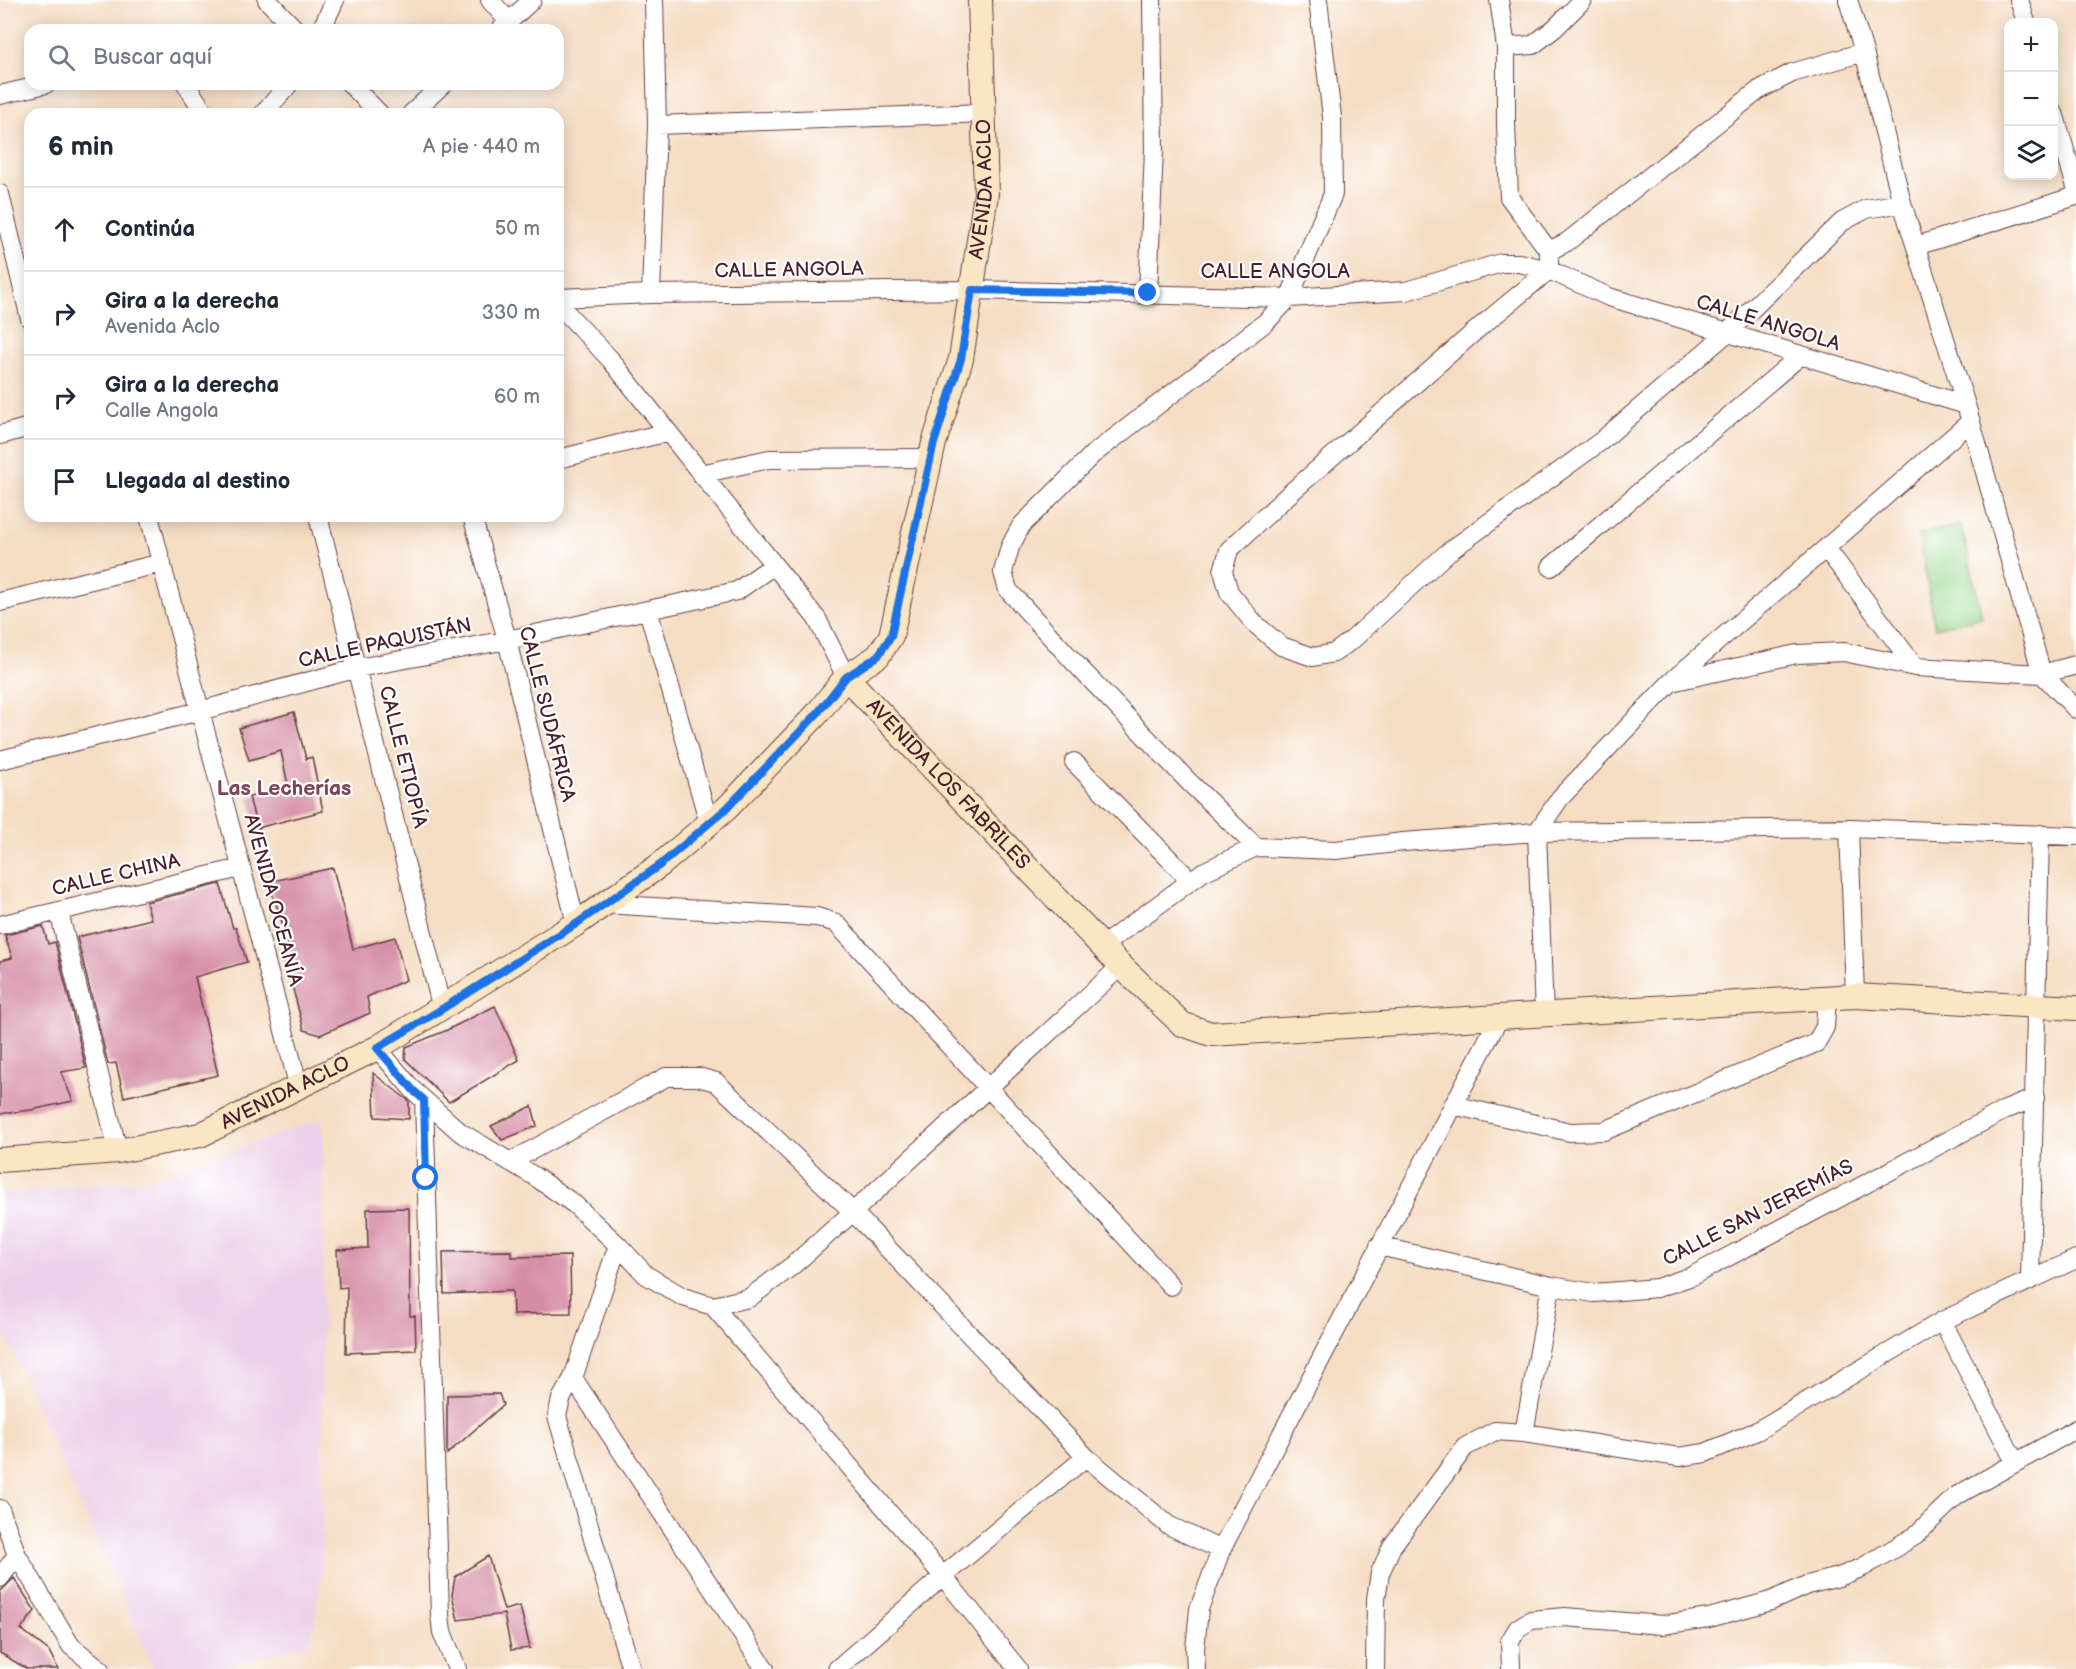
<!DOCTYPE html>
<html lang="es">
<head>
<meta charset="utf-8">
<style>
	body { margin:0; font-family:"Balsamiq Sans",sans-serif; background:#f6f6f7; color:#1f2937 }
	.controls { position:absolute; right:18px; top:18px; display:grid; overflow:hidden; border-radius:12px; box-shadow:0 3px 15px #0003 }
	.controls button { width:54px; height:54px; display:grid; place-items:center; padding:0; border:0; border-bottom:2px solid #e0e1e3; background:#fff; color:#1f2937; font:30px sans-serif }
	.stop { position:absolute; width:18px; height:18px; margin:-14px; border:4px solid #1a73e8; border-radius:50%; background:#fff }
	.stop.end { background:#1a73e8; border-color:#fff; box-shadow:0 2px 6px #0008 }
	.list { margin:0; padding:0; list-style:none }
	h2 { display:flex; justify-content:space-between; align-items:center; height:78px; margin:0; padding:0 24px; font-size:26px }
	h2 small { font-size:20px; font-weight:400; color:#747a83 }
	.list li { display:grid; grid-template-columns:39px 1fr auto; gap:18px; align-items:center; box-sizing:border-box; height:84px; padding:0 24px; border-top:2px solid #e0e1e3 }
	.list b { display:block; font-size:22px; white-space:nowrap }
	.list p { margin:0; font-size:20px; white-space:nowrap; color:#747a83 }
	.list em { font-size:20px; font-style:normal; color:#747a83 }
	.icon { flex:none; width:33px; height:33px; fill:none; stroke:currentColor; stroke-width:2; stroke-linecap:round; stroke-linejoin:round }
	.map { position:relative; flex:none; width:2076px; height:1669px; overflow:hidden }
	.search { position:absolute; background:#fff; box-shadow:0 3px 15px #0003; left:24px; top:24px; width:540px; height:66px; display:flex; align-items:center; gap:15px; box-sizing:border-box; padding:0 21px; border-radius:18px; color:#747a83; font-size:22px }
	.panel { position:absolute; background:#fff; box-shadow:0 3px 15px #0003; left:24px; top:108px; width:540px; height:414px; border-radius:18px }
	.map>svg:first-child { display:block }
	.built { fill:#ecd1ea }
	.green { fill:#97d78d; stroke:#707b5c; stroke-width:1.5 }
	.building { fill:#d58da6 }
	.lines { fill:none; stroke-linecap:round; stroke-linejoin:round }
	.street-casing { stroke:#643c42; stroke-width:20 }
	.secondary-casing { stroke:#643c42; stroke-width:26 }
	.street { stroke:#fff; stroke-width:18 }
	.secondary { stroke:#fbe6c4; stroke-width:24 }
	.route { stroke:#1a73e8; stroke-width:8 }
	.labels { text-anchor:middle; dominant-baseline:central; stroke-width:4.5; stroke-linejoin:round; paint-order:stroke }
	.street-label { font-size:20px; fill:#4a1f2b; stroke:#fff }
	.neighbourhood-label { font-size:21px; font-weight:bold; fill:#7b4656; stroke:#fff }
</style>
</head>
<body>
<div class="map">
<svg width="2076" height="1669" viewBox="0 0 2076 1669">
	<rect width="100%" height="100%" fill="#fff"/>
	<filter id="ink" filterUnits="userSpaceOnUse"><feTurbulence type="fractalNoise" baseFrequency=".0167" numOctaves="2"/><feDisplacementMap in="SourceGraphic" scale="12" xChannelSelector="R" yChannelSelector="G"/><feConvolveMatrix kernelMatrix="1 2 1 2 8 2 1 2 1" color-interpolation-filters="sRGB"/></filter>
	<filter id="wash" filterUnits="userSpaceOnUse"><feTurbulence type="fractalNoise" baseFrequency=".008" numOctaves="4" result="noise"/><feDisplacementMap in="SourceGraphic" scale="24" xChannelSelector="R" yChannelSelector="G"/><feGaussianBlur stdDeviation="1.35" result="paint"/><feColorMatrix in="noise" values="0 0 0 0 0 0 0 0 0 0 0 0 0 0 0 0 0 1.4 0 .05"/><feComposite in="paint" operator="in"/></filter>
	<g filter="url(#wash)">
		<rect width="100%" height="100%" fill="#f5ddc3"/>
		<path class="built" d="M323 1119 322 1572 311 1643 219 1669H154L0 1324V1193L145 1180Z"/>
		<path class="green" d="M1961 525 1982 617 1935 628 1919 534Z"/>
		<g id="blocks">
			<path class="building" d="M294 712 306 759 312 757 323 811 257 828 249 797 289 790 281 751 249 760 239 728Z
				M333 868 353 949 395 937 406 980 367 997 370 1013 320 1035 304 1030 283 952 290 951 281 918 268 882Z
				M220 884 233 928H236L247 962 195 977 218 1075 124 1097 116 1063 108 1064 77 937 151 919 146 902Z
				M43 926 48 944 55 942 86 1068 61 1072 73 1101 31 1110 0 1114V961L12 958 5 935Z
				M495 1006 519 1060 449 1102 405 1059 406 1047 445 1031Z
				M373 1073 409 1101V1119L375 1117Z
				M532 1106 537 1126 502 1140 491 1126Z
				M409 1208 410 1316H415L416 1350 346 1353 347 1287 339 1288 337 1250 368 1248 367 1209Z
				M511 1251V1257L570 1256 571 1313 513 1314 512 1291 444 1294 443 1252Z
				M499 1394 503 1405 447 1454V1395Z
				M488 1556 504 1610 520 1606 530 1648 511 1650 504 1614 458 1620 452 1595 455 1577Z
				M14 1578 35 1611 21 1629 49 1651 58 1669H27L0 1653V1592Z"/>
		</g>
	</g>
	<g filter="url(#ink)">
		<use href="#blocks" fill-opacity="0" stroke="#643c42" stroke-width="1.5"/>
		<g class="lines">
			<g class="street-casing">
				<path id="street" d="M267 0 296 30
					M490 0 509 22
					M1499 0 1506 47
					M1583 0 1555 28 1533 45 1506 47V124L1509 197 1549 251V270L1480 327 1287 496 1229 550 1223 571 1229 592 1254 623 1281 646 1313 657 1334 653 1352 640 1447 553 1600 442 1727 333 1842 222 1866 209 1902 203
					M1848 0 1864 52 1902 203 1966 405 2042 674 2076 709
					M2019 0 2026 22
					M321 30 335 0
					M500 30 532 0
					M186 84 205 114
					M350 84 380 114
					M0 95 46 84
					M2054 113 2076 187
					M263 114 289 84
					M411 114 443 84
					M657 125 985 113
					M0 194 30 319
					M1916 246 2076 196
					M1549 251 1567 242 1759 90 1792 73 1864 52
					M1148 293 1154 149 1152 0
					M651 294 657 125 654 0
					M558 298 651 294 972 290 1289 298 1406 291 1501 263H1519L1549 270 1609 297 1966 405
					M558 304 610 359 817 619 846 677
					M0 435 30 427
					M558 459 668 432
					M701 474 769 459 931 458
					M149 516 299 1088
					M318 516 442 1009
					M472 516 507 640 576 924
					M1826 548 1971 421
					M1551 567 1800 356
					M0 602 162 563
					M648 610 709 823
					M1674 679 1826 548 1915 667
					M0 760 200 711 358 668 507 640 737 591 774 565
					M1074 762 1191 881
					M1849 828 1855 996
					M1256 847 1190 783 1073 661 1008 590 1003 572 1010 547 1021 526 1092 455 1266 322 1289 298 1333 194 1332 117 1318 0
					M604 904 817 917 836 923 1171 1286
					M59 912 118 1151
					M0 925 241 868
					M1102 946 1203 872 1256 847 1336 850 1403 842 1537 832 1849 828 2076 836
					M1544 1015 1537 832 1560 798 1671 682 1797 654 1844 652 1915 667 2042 674 2076 665
					M377 1048 414 1091 460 1132 534 1176 574 1204 618 1245 646 1275 683 1297 713 1306 749 1298 792 1266 853 1212 1121 966
					M424 1100 440 1615 442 1632 457 1669
					M1453 1105 1570 1132 1604 1131 1816 1043 1825 1027 1827 998
					M510 1162 666 1077H698L716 1082 853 1212 1086 1457 1168 1525 1221 1550
					M618 1245 573 1378 765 1669
					M1379 1246 1551 1286 1594 1293 1657 1288 1692 1276 2005 1110 2035 1098
					M2030 1280 2040 834
					M713 1306 943 1576 1018 1669
					M1942 1321 2015 1462
					M573 1378 561 1399 557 1416 631 1669
					M1524 1433 1551 1286
					M0 1509 17 1555 71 1646 100 1669
					M0 1578 17 1555
					M837 1669 943 1576 1086 1457
					M1196 1669 1195 1649 1199 1609 1221 1550 1499 1018
					M1375 1669 1376 1599 1380 1573 1392 1546 1465 1447 1495 1431 1524 1433 1679 1457 1705 1453 1757 1431 1942 1321 2076 1259
					M1511 1669 1510 1641 1518 1628 1531 1620 1565 1617 1662 1625 1709 1618 1771 1601 1807 1585 1839 1577 1863 1567 1915 1536 1956 1496 2076 1429"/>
			</g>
			<g class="secondary-casing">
				<g id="secondary">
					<path id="s1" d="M846 677 1121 966 1182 1024 1211 1034 1855 996 2076 1008"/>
					<path id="s2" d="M0 1160 118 1151 200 1135 377 1048 576 924 660 865 727 808 816 715 846 677 878 656 891 636 934 443 961 359 986 194 980 0"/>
				</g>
			</g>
			<use href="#street" class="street"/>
			<use href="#secondary" class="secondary"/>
		</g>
	</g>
	<g class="lines" filter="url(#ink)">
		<path class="route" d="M426 1178 424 1100 414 1091 377 1048 442 1009 576 924 660 865 727 808 816 715 846 677 878 656 891 636 934 443 961 359 972 290 1148 293"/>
	</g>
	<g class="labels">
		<g class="street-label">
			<text stroke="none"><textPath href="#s2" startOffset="1521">AVENIDA ACLO</textPath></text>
			<text transform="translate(789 270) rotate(-1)">CALLE ANGOLA</text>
			<text x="1275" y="272">CALLE ANGOLA</text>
			<text transform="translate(1768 323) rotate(17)">CALLE ANGOLA</text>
			<text transform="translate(385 643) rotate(-12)">CALLE PAQUISTÁN</text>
			<text transform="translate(547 714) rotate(76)">CALLE SUDÁFRICA</text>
			<text transform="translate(403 757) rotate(76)">CALLE ETIOPÍA</text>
			<text stroke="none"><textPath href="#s1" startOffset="148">AVENIDA LOS FABRILES</textPath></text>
			<text transform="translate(116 875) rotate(-13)">CALLE CHINA</text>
			<text transform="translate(273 900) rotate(75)">AVENIDA OCEANÍA</text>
			<text stroke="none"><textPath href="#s2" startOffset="297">AVENIDA ACLO</textPath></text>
			<text transform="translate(1758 1213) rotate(-27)">CALLE SAN JEREMÍAS</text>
		</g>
		<g class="neighbourhood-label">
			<text x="284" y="788">Las Lecherías</text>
		</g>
	</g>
</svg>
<div class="controls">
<button>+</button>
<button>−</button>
<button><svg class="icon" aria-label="layers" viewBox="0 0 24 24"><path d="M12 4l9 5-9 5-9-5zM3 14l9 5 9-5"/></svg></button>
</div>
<div class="stop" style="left:426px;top:1178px"></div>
<div class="stop end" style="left:1148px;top:293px"></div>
<div class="search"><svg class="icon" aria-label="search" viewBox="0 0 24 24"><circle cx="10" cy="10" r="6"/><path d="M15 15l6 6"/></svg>Buscar aquí</div>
<section class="panel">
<h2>6 min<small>A pie · 440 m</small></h2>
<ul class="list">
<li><svg class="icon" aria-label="ahead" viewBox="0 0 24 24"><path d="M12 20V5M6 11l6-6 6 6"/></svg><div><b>Continúa</b></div><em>50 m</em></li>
<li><svg class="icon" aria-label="right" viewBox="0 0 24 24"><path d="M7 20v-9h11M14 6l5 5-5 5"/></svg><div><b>Gira a la derecha</b><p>Avenida Aclo</p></div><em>330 m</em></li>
<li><svg class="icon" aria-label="right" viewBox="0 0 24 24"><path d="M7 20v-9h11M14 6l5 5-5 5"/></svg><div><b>Gira a la derecha</b><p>Calle Angola</p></div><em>60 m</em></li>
<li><svg class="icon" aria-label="arrive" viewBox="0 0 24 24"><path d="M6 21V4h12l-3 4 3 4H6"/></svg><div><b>Llegada al destino</b></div></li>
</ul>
</section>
</div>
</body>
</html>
